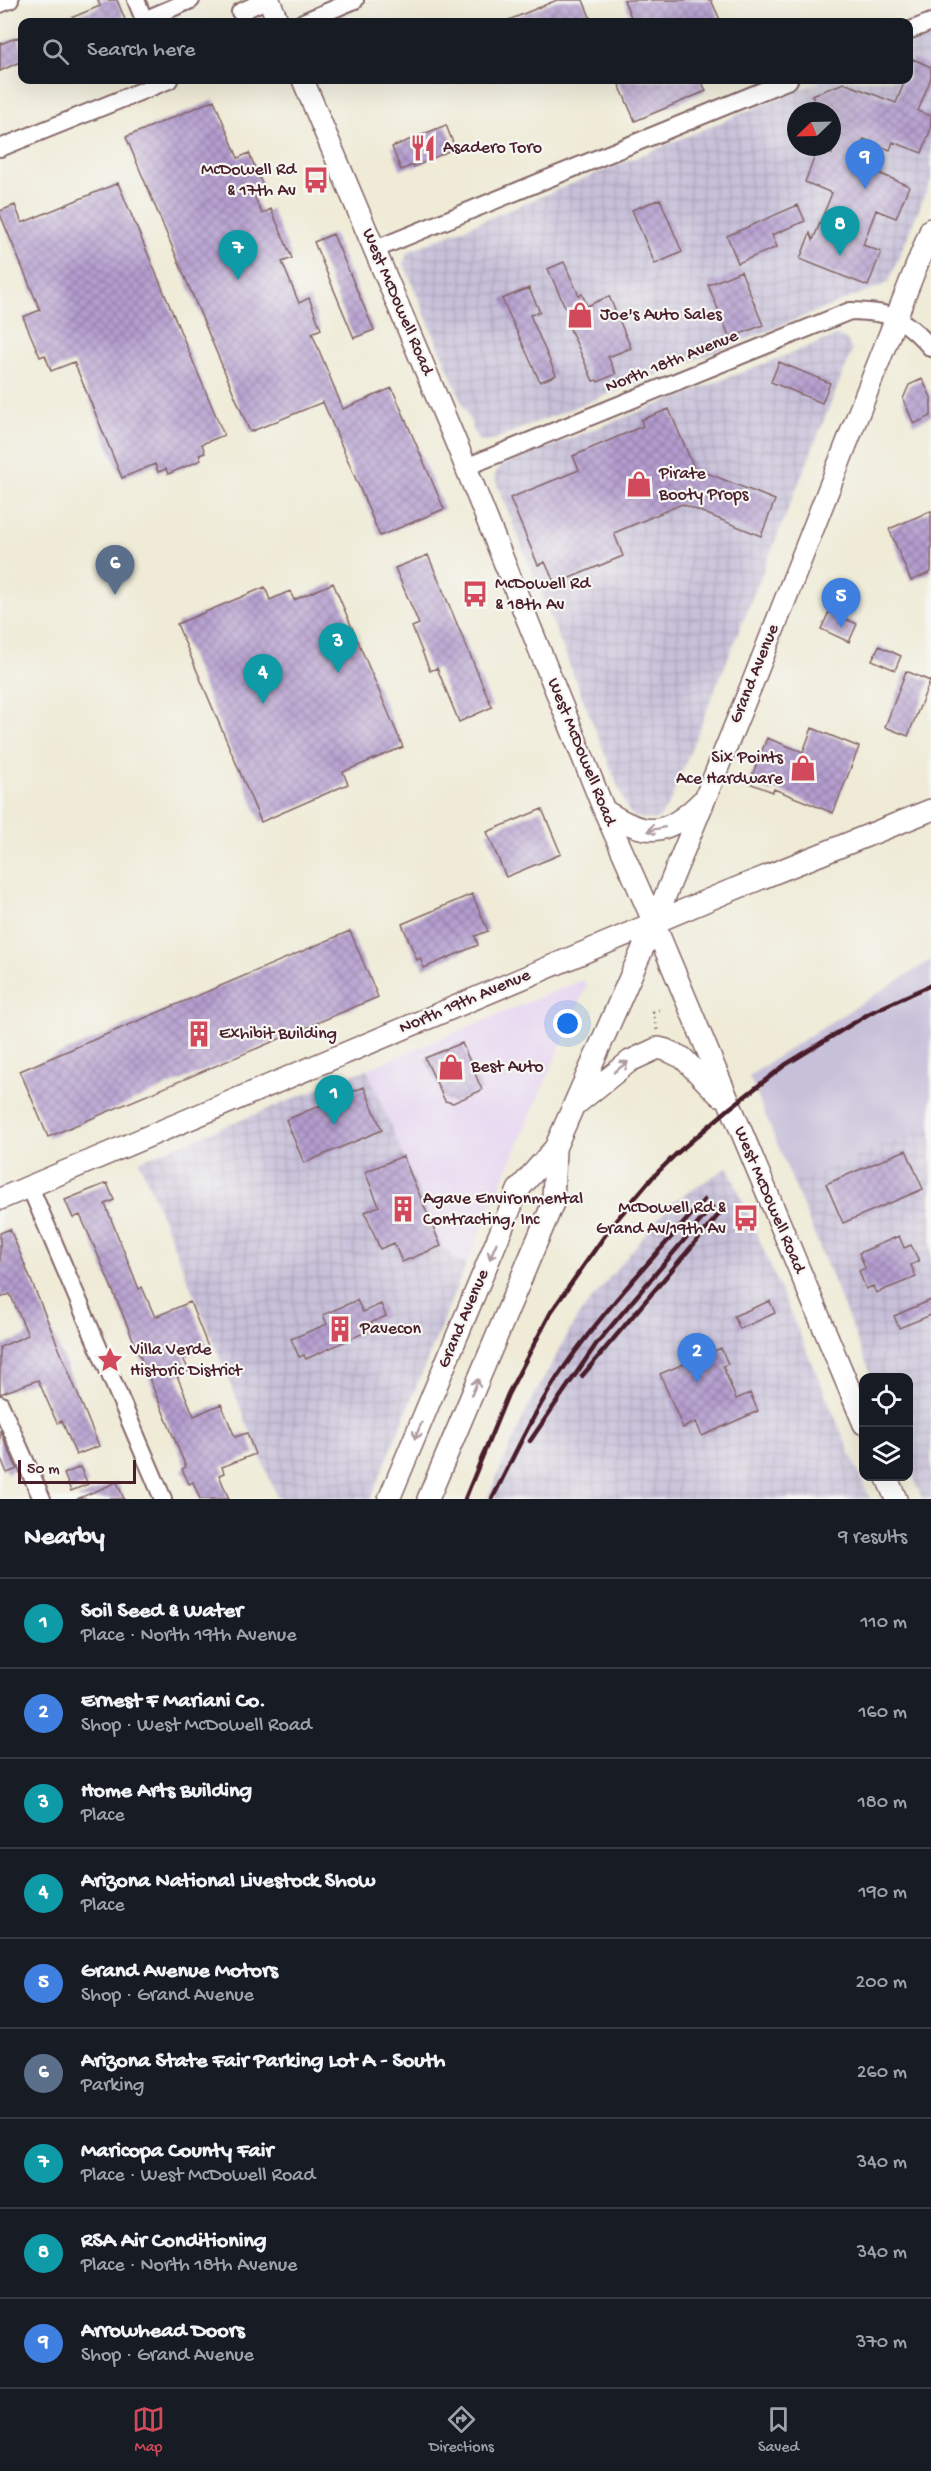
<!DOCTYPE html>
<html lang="en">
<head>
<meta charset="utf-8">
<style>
	body { margin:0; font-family:"Gochi Hand",sans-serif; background:#20242c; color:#f1f3f6 }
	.controls { position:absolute; right:18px; bottom:18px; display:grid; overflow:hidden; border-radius:12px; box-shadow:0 6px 24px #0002 }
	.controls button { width:54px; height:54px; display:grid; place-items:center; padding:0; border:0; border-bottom:2px solid #363941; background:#171b24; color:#f1f3f6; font:30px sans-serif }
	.compass { position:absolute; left:787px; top:102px; width:54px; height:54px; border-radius:50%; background:#171b24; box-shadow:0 6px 24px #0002; rotate:247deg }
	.scale { position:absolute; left:18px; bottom:15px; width:118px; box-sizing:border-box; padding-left:6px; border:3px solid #4a1f2b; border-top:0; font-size:16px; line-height:21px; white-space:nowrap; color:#4a1f2b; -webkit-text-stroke:4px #f6f6f2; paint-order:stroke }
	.you { position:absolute; left:568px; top:1024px; width:21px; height:21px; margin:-15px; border:4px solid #fff; border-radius:50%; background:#1a73e8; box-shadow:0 0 0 9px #1a73e833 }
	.badge { display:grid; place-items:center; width:39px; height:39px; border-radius:50%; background:#d1495b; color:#fff; font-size:20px; font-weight:700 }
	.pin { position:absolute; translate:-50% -50px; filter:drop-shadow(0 2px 3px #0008) }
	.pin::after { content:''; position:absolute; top:32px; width:21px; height:18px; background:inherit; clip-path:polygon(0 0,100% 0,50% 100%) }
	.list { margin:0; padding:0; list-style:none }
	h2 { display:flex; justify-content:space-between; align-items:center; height:78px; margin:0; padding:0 24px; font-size:26px }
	h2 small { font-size:20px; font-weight:400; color:#9ea1a6 }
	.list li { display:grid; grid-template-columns:39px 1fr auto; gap:18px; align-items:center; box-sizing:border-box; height:90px; padding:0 24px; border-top:2px solid #363941 }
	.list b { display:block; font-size:22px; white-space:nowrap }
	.list p { margin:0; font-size:20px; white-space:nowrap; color:#9ea1a6 }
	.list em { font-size:20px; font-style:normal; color:#9ea1a6 }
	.icon { flex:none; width:33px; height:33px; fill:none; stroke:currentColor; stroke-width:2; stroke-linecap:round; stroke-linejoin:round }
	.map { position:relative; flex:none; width:931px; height:1499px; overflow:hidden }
	.search { position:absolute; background:#171b24; box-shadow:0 6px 24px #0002; left:18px; right:18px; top:18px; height:66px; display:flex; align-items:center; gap:15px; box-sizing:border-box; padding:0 21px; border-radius:12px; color:#9ea1a6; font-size:22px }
	.sheet { height:888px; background:#171b24 }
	nav { display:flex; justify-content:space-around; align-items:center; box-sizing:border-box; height:84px; border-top:2px solid #363941; background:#171b24; font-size:16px; color:#9ea1a6 }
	nav a { display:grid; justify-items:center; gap:3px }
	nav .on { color:#d1495b }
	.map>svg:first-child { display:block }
	.built { fill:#e5d3f1 }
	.industrial { fill:url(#industrial-grid); fill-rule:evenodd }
	.railway { fill:#c7c0d9 }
	.building { fill:url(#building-cross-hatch) }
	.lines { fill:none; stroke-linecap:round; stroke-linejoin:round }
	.minor-casing { stroke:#846667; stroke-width:20 }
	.major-casing { stroke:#846667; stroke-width:24 }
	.path { stroke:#846667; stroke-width:3; stroke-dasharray:1.5 4.5; stroke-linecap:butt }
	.minor { stroke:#fff; stroke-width:16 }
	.major { stroke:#fff; stroke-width:21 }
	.rail { stroke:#4a1f2b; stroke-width:4.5 }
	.oneway { stroke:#ae9aa0 }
	.labels { text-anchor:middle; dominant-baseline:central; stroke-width:4.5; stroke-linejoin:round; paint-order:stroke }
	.poi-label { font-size:18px; fill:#4a1f2b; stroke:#f6f6f2; text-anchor:start }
	.street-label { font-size:18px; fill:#4a1f2b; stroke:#f6f6f2 }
</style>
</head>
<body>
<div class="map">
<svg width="931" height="1499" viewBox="0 0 931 1499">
	<defs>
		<pattern id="industrial-grid" width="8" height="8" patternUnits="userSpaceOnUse" patternTransform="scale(1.5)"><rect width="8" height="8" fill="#c7c0d9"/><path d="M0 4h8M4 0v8" fill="none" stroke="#aca5ba"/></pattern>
		<pattern id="building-cross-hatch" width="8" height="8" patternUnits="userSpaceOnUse" patternTransform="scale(1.5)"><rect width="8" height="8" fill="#b49dcf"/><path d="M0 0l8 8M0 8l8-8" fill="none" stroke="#947fa8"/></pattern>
	</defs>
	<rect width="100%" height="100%" fill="#f6f6f2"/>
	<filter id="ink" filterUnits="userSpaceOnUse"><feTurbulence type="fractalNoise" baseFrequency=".0167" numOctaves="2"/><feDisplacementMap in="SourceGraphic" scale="12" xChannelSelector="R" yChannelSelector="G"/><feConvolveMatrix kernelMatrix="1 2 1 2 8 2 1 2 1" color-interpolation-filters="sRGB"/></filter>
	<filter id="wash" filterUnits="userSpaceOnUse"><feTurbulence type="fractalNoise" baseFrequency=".008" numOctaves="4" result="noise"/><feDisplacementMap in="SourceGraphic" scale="24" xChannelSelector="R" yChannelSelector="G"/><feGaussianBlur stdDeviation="1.35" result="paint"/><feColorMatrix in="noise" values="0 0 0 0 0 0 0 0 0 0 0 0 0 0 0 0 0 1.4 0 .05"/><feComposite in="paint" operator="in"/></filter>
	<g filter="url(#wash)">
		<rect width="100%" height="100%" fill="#efebd7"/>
		<path class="built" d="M582 980 587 985 466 1264 461 1263 441 1246 367 1069Z"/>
		<path class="industrial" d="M931 35V180L888 283 487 442 478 440 404 264 407 252 823 80H908L909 44ZM796 111H832V147H796Z
			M838 335 847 340 852 351 669 804 660 818 652 820 634 817 627 809 494 476 502 465Z
			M367 1069 441 1246 461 1263 466 1264 371 1499H278L139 1161Z
			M931 1125V1499H922L909 1467 908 1378 872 1377 793 1182Z
			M728 1167 870 1499H487L528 1407 578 1316 671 1203Z"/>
		<path class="railway" d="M931 960V1125L793 1182 749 1076 821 1028Z"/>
		<g id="blocks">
			<path class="building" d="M98 0H117L126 22H61L100 6Z
				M557 0H583L592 22H504Z
				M624 0H711L721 22H633Z
				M18 37 22 47V61L0 71V44Z
				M913 59 931 67V78L918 111 931 116V128L922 153 893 142 890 150 864 139 855 163 909 186 896 218 876 210 863 245 881 252 868 286 800 259 810 233 813 240 832 193 805 182 818 148 832 154V111H818L812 95 844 83 896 103 905 80H909V70Z
				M617 80H701L706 91 635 121Z
				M214 100 238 158 249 153 263 186 252 191 262 214 271 209 292 258 282 262 299 303 309 298 321 329 312 333 343 409 392 388 444 509 380 536 323 402 250 432 126 137Z
				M446 125 455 148 414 167 413 165 401 170 392 147Z
				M118 183 224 435 202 444 205 453 199 455 201 460 168 474 166 469 158 472 155 464 122 478 74 362 51 371 45 355 40 357 23 317 40 310 0 214V211L15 205 22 223Z
				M660 199 682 252 655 264 632 210Z
				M798 205 805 221 772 235 777 247 738 263 727 236Z
				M333 234 374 330 354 338 314 242Z
				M564 262 579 296 582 294 587 306 609 296 631 348 608 357 616 374 598 382 597 380 593 381 579 349 570 329 574 327 548 269Z
				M741 271 763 325 730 338 708 285Z
				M529 288 540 312 530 315 556 375 540 382 502 299Z
				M779 362 830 383 822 403 771 382Z
				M922 379 931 397V416L914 424 903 399 909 385Z
				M669 409 694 468 775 500 761 536 682 504 614 533 623 556 555 584 545 562 538 565 510 498 579 470 573 456 643 426 641 420Z
				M931 511V572L911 581 889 529Z
				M428 555 492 707 459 722 437 668 430 671 412 627 419 624 395 568Z
				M333 583 403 747 343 772 348 784 261 822 177 624 265 587 270 600 290 591 294 600Z
				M829 612 857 624 849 642 821 629Z
				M879 646 901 656 895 670 872 660Z
				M906 671 930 681 908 736 885 727Z
				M812 728 859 747 833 813 774 789 773 792 749 783 767 738 803 752Z
				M542 809 561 854 506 877 487 832Z
				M472 894 488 931 475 936 478 945 424 968 420 958 417 960 402 924Z
				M350 931 378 997 48 1137 20 1071Z
				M462 1043 482 1090 453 1103 445 1101 425 1058Z
				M364 1087 382 1130 304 1163 286 1120Z
				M906 1150 923 1189 843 1223 826 1184Z
				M403 1156 441 1246 402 1262 394 1243 380 1249 365 1212 379 1206 365 1172Z
				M107 1183 114 1200 105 1204 139 1289 142 1287 155 1317 190 1302 208 1347 183 1358 189 1371 177 1376 194 1416 221 1404 235 1437 247 1433 255 1454 222 1467 224 1473 219 1475 229 1499H200L193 1482 189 1484 182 1469 186 1467 98 1255 80 1215 73 1218 65 1200Z
				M10 1229 99 1446 76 1455 62 1421 57 1423 38 1380 0 1394V1347L28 1335 10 1294 0 1298V1233Z
				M899 1236 904 1248 911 1245 919 1261 911 1265 916 1277 876 1293 873 1286 866 1289 859 1271 865 1268 859 1253Z
				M357 1300 363 1312 381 1304 386 1316 363 1326 366 1332 306 1359 304 1355 299 1357 291 1339 327 1324 323 1315Z
				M931 1300V1315L899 1328 894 1316Z
				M770 1301 775 1313 740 1329 734 1316Z
				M721 1348 728 1364 723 1366 736 1399 750 1393 758 1411 702 1436 696 1422 683 1428 660 1374Z
				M0 1430 17 1469 7 1473 0 1456Z
				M80 1467 88 1484 71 1491 64 1474Z
				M117 1482 124 1499H77Z"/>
		</g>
	</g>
	<g filter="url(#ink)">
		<use href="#blocks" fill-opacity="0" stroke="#846667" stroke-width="1.5"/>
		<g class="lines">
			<g class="minor-casing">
				<path id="minor" d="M136 0 145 22
					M0 4 10 0
					M240 12 266 0
					M144 20 191 0
					M303 22 355 0
					M908 31 931 22
					M0 148 169 80
					M376 249 789 80
					M466 467 850 311C890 312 903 316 931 348
					M30 1187 163 1499
					M0 1404 42 1499"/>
			</g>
			<g class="major-casing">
				<path id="major" d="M269 0 278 22
					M303 80 457 445 604 810 654 923 864 1424
					M604 810C646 837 665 838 702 801
					M579 1102 630 1061 658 1048 666 1050 683 1058 719 1095
					M0 1199 727 892 931 810
					M886 1476 896 1499
					M389 1499 518 1190 555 1148 654 923 754 679 931 229
					M428 1499 553 1203 555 1148"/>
			</g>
			<path class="path" d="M657 1030 653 1012 659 1010"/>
			<use href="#minor" class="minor"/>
			<use href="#major" class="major"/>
			<path class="rail" d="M582 1376 720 1213
				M530 1441 597 1343 712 1207
				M465 1499 508 1394 551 1312 613 1224 652 1178 675 1155 730 1108 785 1065 870 1013 931 985
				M492 1499C515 1454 536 1407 565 1366 606 1307 657 1254 704 1200"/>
		</g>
		<defs><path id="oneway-shaft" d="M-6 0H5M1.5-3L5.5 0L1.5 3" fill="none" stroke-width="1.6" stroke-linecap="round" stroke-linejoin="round" transform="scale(1.5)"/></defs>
		<g class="oneway">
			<use href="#oneway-shaft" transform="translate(656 829) rotate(168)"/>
			<use href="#oneway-shaft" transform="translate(621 1067) rotate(-37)"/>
			<use href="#oneway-shaft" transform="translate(493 1251) rotate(113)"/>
			<use href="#oneway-shaft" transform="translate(475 1387) rotate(-67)"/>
			<use href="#oneway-shaft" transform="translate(418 1431) rotate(113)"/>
		</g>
	</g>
	<defs>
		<g id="restaurant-bare" transform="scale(2.07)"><path d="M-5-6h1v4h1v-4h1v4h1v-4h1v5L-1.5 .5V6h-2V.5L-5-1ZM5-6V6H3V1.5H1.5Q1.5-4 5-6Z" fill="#d1495b" stroke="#f6f6f2" stroke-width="2.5" paint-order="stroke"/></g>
		<g id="bus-bare" transform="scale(2.07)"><path d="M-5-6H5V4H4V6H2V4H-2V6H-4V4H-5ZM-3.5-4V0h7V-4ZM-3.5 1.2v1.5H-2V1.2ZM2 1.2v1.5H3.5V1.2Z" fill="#d1495b" stroke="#f6f6f2" stroke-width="2.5" paint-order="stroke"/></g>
		<g id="shop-bare" transform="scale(2.07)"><path d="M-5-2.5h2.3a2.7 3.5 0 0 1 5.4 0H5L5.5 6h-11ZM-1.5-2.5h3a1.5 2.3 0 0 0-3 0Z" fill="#d1495b" stroke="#f6f6f2" stroke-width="2.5" paint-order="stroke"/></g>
		<g id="building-bare" transform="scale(2.07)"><path d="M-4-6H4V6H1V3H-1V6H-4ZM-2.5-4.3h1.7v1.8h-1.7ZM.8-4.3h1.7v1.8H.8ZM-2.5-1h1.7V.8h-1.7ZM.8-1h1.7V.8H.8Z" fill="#d1495b" stroke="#f6f6f2" stroke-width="2.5" paint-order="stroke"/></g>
		<g id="sight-bare" transform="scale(2.07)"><path d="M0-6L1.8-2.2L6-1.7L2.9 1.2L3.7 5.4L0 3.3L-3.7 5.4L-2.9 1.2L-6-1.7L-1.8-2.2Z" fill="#d1495b" stroke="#f6f6f2" stroke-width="2.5" paint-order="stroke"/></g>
	</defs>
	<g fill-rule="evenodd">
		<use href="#restaurant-bare" x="423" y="148"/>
		<use href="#bus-bare" x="316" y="180"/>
		<use href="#shop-bare" x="580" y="315"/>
		<use href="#shop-bare" x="639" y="484"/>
		<use href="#bus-bare" x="475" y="594"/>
		<use href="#shop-bare" x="803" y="768"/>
		<use href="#building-bare" x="199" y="1034"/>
		<use href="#shop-bare" x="451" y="1067"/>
		<use href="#building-bare" x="403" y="1209"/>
		<use href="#bus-bare" x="746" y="1218"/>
		<use href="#building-bare" x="340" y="1329"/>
		<use href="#sight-bare" x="110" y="1360"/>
	</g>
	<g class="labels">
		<g class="poi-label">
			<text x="443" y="148">Asadero Toro</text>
			<text x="296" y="170" text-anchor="end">McDowell Rd<tspan x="296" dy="21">&amp; 17th Av</tspan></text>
			<text x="600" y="315">Joe's Auto Sales</text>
			<text x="659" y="474">Pirate<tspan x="659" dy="21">Booty Props</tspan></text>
			<text x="495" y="584">McDowell Rd<tspan x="495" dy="21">&amp; 18th Av</tspan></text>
			<text x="783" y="758" text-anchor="end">Six Points<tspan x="783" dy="21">Ace Hardware</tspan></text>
			<text x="219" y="1034">Exhibit Building</text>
			<text x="471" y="1067">Best Auto</text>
			<text x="423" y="1199">Agave Environmental<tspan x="423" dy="21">Contracting, Inc</tspan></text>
			<text x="726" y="1208" text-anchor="end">McDowell Rd &amp;<tspan x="726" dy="21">Grand Av/19th Av</tspan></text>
			<text x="360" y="1329">Pavecon</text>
			<text x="130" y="1350">Villa Verde<tspan x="130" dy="21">Historic District</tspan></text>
		</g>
		<g class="street-label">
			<text transform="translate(397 302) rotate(67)">West McDowell Road</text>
			<text transform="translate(672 362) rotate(-22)">North 18th Avenue</text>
			<text transform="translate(755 674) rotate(-68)">Grand Avenue</text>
			<text transform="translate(581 752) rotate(68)">West McDowell Road</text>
			<text transform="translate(465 1002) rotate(-23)">North 19th Avenue</text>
			<text transform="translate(769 1200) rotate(67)">West McDowell Road</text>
			<text transform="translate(464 1319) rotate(-67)">Grand Avenue</text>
		</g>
	</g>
</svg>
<div class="controls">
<button><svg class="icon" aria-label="locate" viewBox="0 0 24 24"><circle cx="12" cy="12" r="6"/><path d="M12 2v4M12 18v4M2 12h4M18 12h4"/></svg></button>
<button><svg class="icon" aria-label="layers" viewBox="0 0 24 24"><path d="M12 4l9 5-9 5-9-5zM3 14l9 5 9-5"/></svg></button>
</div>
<svg class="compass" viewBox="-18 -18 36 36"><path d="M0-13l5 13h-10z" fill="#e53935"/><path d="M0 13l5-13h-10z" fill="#9ea1a6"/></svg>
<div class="scale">50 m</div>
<div class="you"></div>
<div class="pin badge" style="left:334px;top:1125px;background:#0f9aa8">1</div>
<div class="pin badge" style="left:697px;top:1383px;background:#3f7fe0">2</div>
<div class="pin badge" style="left:338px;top:673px;background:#0f9aa8">3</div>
<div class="pin badge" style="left:263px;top:704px;background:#0f9aa8">4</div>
<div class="pin badge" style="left:841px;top:628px;background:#3f7fe0">5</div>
<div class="pin badge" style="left:115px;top:595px;background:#5c6f8a">6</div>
<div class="pin badge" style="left:238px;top:280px;background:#0f9aa8">7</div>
<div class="pin badge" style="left:840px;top:256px;background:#0f9aa8">8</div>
<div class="pin badge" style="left:865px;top:189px;background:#3f7fe0">9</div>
<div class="search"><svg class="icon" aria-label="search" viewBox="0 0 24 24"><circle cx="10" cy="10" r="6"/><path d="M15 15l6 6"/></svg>Search here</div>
</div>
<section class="sheet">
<h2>Nearby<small>9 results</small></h2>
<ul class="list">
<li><span class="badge" style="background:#0f9aa8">1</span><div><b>Soil Seed &amp; Water</b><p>Place · North 19th Avenue</p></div><em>110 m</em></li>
<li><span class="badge" style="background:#3f7fe0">2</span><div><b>Ernest F Mariani Co.</b><p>Shop · West McDowell Road</p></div><em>160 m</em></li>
<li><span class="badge" style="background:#0f9aa8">3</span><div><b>Home Arts Building</b><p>Place</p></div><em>180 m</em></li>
<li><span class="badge" style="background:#0f9aa8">4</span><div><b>Arizona National Livestock Show</b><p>Place</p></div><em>190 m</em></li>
<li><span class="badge" style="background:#3f7fe0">5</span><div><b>Grand Avenue Motors</b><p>Shop · Grand Avenue</p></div><em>200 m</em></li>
<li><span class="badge" style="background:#5c6f8a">6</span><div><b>Arizona State Fair Parking Lot A - South</b><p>Parking</p></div><em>260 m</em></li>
<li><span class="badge" style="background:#0f9aa8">7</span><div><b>Maricopa County Fair</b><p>Place · West McDowell Road</p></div><em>340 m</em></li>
<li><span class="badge" style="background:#0f9aa8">8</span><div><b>RSA Air Conditioning</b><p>Place · North 18th Avenue</p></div><em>340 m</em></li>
<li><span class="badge" style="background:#3f7fe0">9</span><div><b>Arrowhead Doors</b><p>Shop · Grand Avenue</p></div><em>370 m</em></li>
</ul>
</section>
<nav>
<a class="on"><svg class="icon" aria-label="map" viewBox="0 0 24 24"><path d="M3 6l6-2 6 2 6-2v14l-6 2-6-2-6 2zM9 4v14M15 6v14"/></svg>Map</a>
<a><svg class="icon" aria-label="directions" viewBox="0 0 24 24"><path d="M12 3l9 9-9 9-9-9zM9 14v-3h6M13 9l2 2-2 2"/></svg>Directions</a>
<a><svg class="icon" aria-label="saved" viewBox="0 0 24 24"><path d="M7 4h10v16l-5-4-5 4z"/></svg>Saved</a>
</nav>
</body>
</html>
